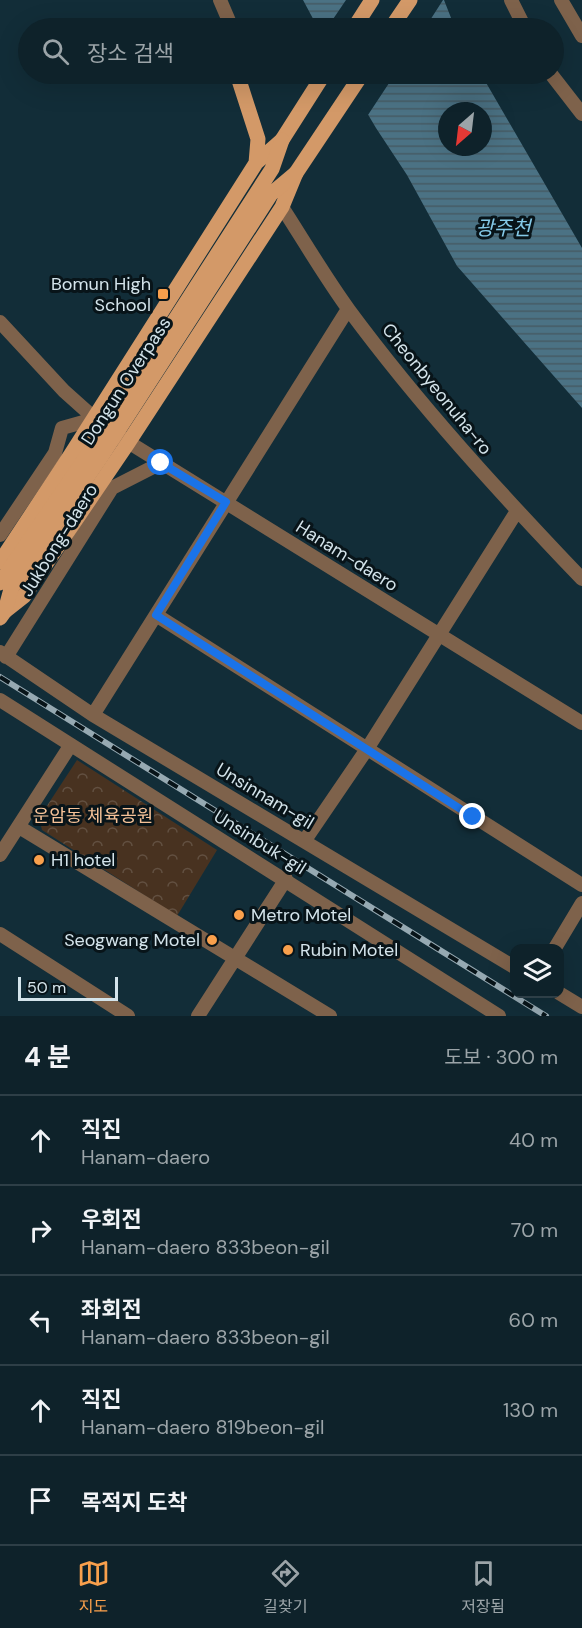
<!DOCTYPE html>
<html lang="ko">
<head>
<meta charset="utf-8">
<style>
	body { margin:0; font-family:"DM Sans","Noto Sans KR",sans-serif; background:#1c2f36; color:#f1f3f6 }
	.controls { position:absolute; right:18px; bottom:18px; display:grid; overflow:hidden; border-radius:12px; box-shadow:0 6px 24px #0002 }
	.controls button { width:54px; height:54px; display:grid; place-items:center; padding:0; border:0; border-bottom:2px solid #2e3f47; background:#0e222a; color:#f1f3f6; font:30px sans-serif }
	.compass { position:absolute; left:438px; top:102px; width:54px; height:54px; border-radius:50%; background:#0e222a; box-shadow:0 6px 24px #0002; rotate:208deg }
	.scale { position:absolute; left:18px; bottom:15px; width:100px; box-sizing:border-box; padding-left:6px; border:3px solid #d4e4eb; border-top:0; font-size:16px; line-height:21px; white-space:nowrap; color:#d4e4eb; -webkit-text-stroke:4px #081419; paint-order:stroke }
	.stop { position:absolute; width:18px; height:18px; margin:-14px; border:4px solid #1a73e8; border-radius:50%; background:#fff }
	.stop.end { background:#1a73e8; border-color:#fff; box-shadow:0 2px 6px #0008 }
	.list { margin:0; padding:0; list-style:none }
	h2 { display:flex; justify-content:space-between; align-items:center; height:78px; margin:0; padding:0 24px; font-size:26px }
	h2 small { font-size:20px; font-weight:400; color:#9ba4a8 }
	.list li { display:grid; grid-template-columns:39px 1fr auto; gap:18px; align-items:center; box-sizing:border-box; height:90px; padding:0 24px; border-top:2px solid #2e3f47 }
	.list b { display:block; font-size:22px; white-space:nowrap }
	.list p { margin:0; font-size:20px; white-space:nowrap; color:#9ba4a8 }
	.list em { font-size:20px; font-style:normal; color:#9ba4a8 }
	.icon { flex:none; width:33px; height:33px; fill:none; stroke:currentColor; stroke-width:2; stroke-linecap:round; stroke-linejoin:round }
	.map { position:relative; flex:none; width:582px; height:1016px; overflow:hidden }
	.search { position:absolute; background:#0e222a; box-shadow:0 6px 24px #0002; left:18px; right:18px; top:18px; height:66px; display:flex; align-items:center; gap:15px; box-sizing:border-box; padding:0 21px; border-radius:33px; color:#9ba4a8; font-size:22px }
	.sheet { height:528px; background:#0e222a }
	nav { display:flex; justify-content:space-around; align-items:center; box-sizing:border-box; height:84px; border-top:2px solid #2e3f47; background:#0e222a; font-size:16px; color:#9ba4a8 }
	nav a { display:grid; justify-items:center; gap:3px }
	nav .on { color:#f9a04c }
	.map>svg:first-child { display:block }
	.forest { fill:url(#forest-crowns) }
	.water { fill:url(#water-rules); fill-rule:evenodd }
	.pier { fill:#122d38 }
	.lines { fill:none; stroke-linecap:round; stroke-linejoin:round }
	.minor { stroke:#7e624b; stroke-width:14 }
	.major { stroke:#d39968; stroke-width:15 }
	.rail-casing { stroke:#96a9b2; stroke-width:6 }
	.rail { stroke:#081419; stroke-width:4; stroke-dasharray:11; stroke-linecap:butt }
	.major-bridge { stroke:#d39968; stroke-width:15 }
	.route { stroke:#1a73e8; stroke-width:8 }
	.poi-dot { fill:#f9a04c; stroke:#081419; stroke-width:2 }
	.labels { text-anchor:middle; dominant-baseline:central; stroke-width:6; stroke-linejoin:round; paint-order:stroke }
	.poi-label { font-size:18px; fill:#d4e4eb; stroke:#081419; text-anchor:start }
	.street-label { font-size:18px; fill:#d4e4eb; stroke:#081419 }
	.park-label { font-size:18px; fill:#f6c298; stroke:#081419 }
	.water-label { font-size:20px; font-style:italic; fill:#84c9e8; stroke:#081419 }
</style>
</head>
<body>
<div class="map">
<svg width="582" height="1016" viewBox="0 0 582 1016">
	<defs>
		<pattern id="forest-crowns" width="20" height="18" patternUnits="userSpaceOnUse" patternTransform="scale(1.5)"><rect width="20" height="18" fill="#483220"/><path d="M2 6a3 3 0 1 1 6 0M12 15a3 3 0 1 1 6 0" fill="none" stroke="#625041"/></pattern>
		<pattern id="water-rules" width="6" height="5" patternUnits="userSpaceOnUse" patternTransform="scale(1.5)"><rect width="6" height="5" fill="#4b7284"/><path d="M0 2.5h6" fill="none" stroke="#465b65"/></pattern>
	</defs>
	<rect width="100%" height="100%" fill="#122d38"/>
	<path class="forest" d="M77 760 217 850 177 916 42 830 39 818Z"/>
	<path class="water" d="M303 0H444L455 28H318Z
		M344 74H481L582 248V408L457 266 407 175 376 128ZM447 111H483V147H447Z"/>
	<path class="pier" d="M346 0H443L425 28H327Z
		M341 74H395L366 118Z"/>
	<g class="lines">
		<path class="minor" d="M220 0 232 28
			M511 0 525 28
			M561 0 582 36
			M551 74 582 114
			M282 207C304 241 325 277 349 310 420 406 500 493 582 579
			M0 322 64 391 102 425
			M120 437 582 723
			M0 535 55 453 62 428 94 419
			M156 615 582 885
			M0 652 93 715 514 967
			M6 657 112 488 161 463
			M0 700 499 1016
			M93 715 348 309
			M19 827 330 1016
			M305 840 367 749 517 511
			M0 855 70 746
			M0 934 128 1016
			M555 948 582 903
			M559 993 582 1007
			M198 1016 286 879"/>
		<path class="major" d="M354 28 372 0
			M391 28 410 0
			M237 74 258 139 256 163
			M0 562 70 456 256 163 282 140 324 74
			M0 618 5 611 24 596 128 443 282 207 296 173 362 74"/>
		<g class="rail-casing">
			<path id="rail" d="M0 677 546 1016"/>
		</g>
		<use href="#rail" class="rail"/>
		<path class="major-bridge" d="M0 583 95 444 272 169 282 140
			M5 611 11 589 103 454 271 194 296 173"/>
	</g>
	<g class="lines">
		<path class="route" d="M161 463 226 502 156 615 473 817"/>
	</g>
	<g class="poi-dot">
		<rect x="157" y="288" width="12" height="12" rx="3"/>
		<circle cx="39" cy="860" r="6"/>
		<circle cx="239" cy="915" r="6"/>
		<circle cx="212" cy="940" r="6"/>
		<circle cx="288" cy="950" r="6"/>
	</g>
	<g class="labels">
		<g class="poi-label">
			<text x="151" y="284" text-anchor="end">Bomun High<tspan x="151" dy="21">School</tspan></text>
			<text x="51" y="860">H1 hotel</text>
			<text x="251" y="915">Metro Motel</text>
			<text x="200" y="940" text-anchor="end">Seogwang Motel</text>
			<text x="300" y="950">Rubin Motel</text>
		</g>
		<g class="street-label">
			<text transform="translate(126 381) rotate(-57)">Dongun Overpass</text>
			<text transform="translate(437 389) rotate(51)">Cheonbyeonuha-ro</text>
			<text transform="translate(59 540) rotate(-58)">Jukbong-daero</text>
			<text transform="translate(347 556) rotate(32)">Hanam-daero</text>
			<text transform="translate(265 796) rotate(31)">Unsinnam-gil</text>
			<text transform="translate(260 842) rotate(32)">Unsinbuk-gil</text>
		</g>
		<g class="park-label">
			<text x="93" y="816">운암동 체육공원</text>
		</g>
		<g class="water-label">
			<text x="503" y="228">광주천</text>
		</g>
	</g>
</svg>
<div class="controls">
<button><svg class="icon" aria-label="layers" viewBox="0 0 24 24"><path d="M12 4l9 5-9 5-9-5zM3 14l9 5 9-5"/></svg></button>
</div>
<svg class="compass" viewBox="-18 -18 36 36"><path d="M0-13l5 13h-10z" fill="#e53935"/><path d="M0 13l5-13h-10z" fill="#9ba4a8"/></svg>
<div class="scale">50 m</div>
<div class="stop" style="left:161px;top:463px"></div>
<div class="stop end" style="left:473px;top:817px"></div>
<div class="search"><svg class="icon" aria-label="search" viewBox="0 0 24 24"><circle cx="10" cy="10" r="6"/><path d="M15 15l6 6"/></svg>장소 검색</div>
</div>
<section class="sheet">
<h2>4 분<small>도보 · 300 m</small></h2>
<ul class="list">
<li><svg class="icon" aria-label="ahead" viewBox="0 0 24 24"><path d="M12 20V5M6 11l6-6 6 6"/></svg><div><b>직진</b><p>Hanam-daero</p></div><em>40 m</em></li>
<li><svg class="icon" aria-label="right" viewBox="0 0 24 24"><path d="M7 20v-9h11M14 6l5 5-5 5"/></svg><div><b>우회전</b><p>Hanam-daero 833beon-gil</p></div><em>70 m</em></li>
<li><svg class="icon" aria-label="left" viewBox="0 0 24 24"><path d="M17 20v-9H6M10 6l-5 5 5 5"/></svg><div><b>좌회전</b><p>Hanam-daero 833beon-gil</p></div><em>60 m</em></li>
<li><svg class="icon" aria-label="ahead" viewBox="0 0 24 24"><path d="M12 20V5M6 11l6-6 6 6"/></svg><div><b>직진</b><p>Hanam-daero 819beon-gil</p></div><em>130 m</em></li>
<li><svg class="icon" aria-label="arrive" viewBox="0 0 24 24"><path d="M6 21V4h12l-3 4 3 4H6"/></svg><div><b>목적지 도착</b></div></li>
</ul>
</section>
<nav>
<a class="on"><svg class="icon" aria-label="map" viewBox="0 0 24 24"><path d="M3 6l6-2 6 2 6-2v14l-6 2-6-2-6 2zM9 4v14M15 6v14"/></svg>지도</a>
<a><svg class="icon" aria-label="directions" viewBox="0 0 24 24"><path d="M12 3l9 9-9 9-9-9zM9 14v-3h6M13 9l2 2-2 2"/></svg>길찾기</a>
<a><svg class="icon" aria-label="saved" viewBox="0 0 24 24"><path d="M7 4h10v16l-5-4-5 4z"/></svg>저장됨</a>
</nav>
</body>
</html>
